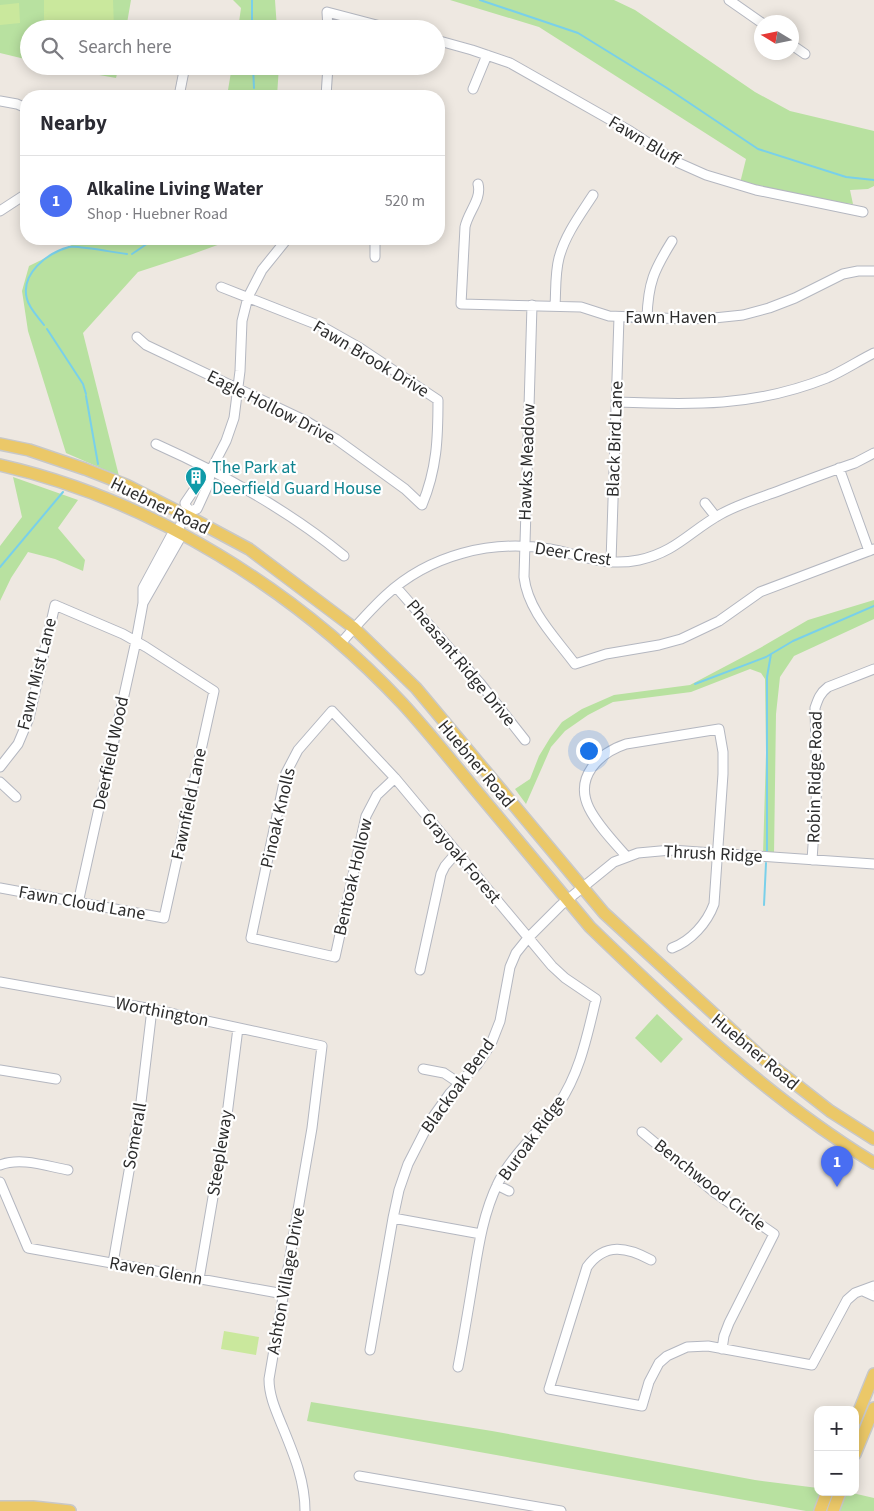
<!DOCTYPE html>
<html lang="en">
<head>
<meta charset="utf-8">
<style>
	body { margin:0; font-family:"Source Sans 3",sans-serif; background:#f2f2f3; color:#2b2b33 }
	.controls { position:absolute; right:15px; bottom:15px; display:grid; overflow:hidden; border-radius:10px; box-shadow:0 2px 12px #0003 }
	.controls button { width:45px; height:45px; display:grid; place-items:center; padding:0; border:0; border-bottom:1px solid #e1e1e2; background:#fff; color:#2b2b33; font:25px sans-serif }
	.compass { position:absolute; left:754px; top:15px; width:45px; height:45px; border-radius:50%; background:#fff; box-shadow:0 2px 12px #0003; rotate:280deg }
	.you { position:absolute; left:588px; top:750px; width:18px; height:18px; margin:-12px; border:4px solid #fff; border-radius:50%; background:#1a73e8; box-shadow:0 0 0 8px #1a73e833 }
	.badge { display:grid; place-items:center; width:32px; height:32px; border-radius:50%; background:#496ef2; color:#fff; font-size:16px; font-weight:700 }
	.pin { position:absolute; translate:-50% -41px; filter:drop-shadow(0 1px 2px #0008) }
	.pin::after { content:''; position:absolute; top:26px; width:18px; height:15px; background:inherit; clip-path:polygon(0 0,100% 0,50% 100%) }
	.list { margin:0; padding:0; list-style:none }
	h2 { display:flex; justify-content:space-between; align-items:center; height:65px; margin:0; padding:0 20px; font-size:21px }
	h2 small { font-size:16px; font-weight:400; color:#7c7c81 }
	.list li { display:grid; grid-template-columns:32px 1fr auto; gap:15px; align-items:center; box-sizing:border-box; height:90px; padding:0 20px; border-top:1px solid #e1e1e2 }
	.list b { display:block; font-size:19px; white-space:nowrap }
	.list p { margin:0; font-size:16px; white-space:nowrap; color:#7c7c81 }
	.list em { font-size:16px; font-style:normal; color:#7c7c81 }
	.icon { flex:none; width:28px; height:28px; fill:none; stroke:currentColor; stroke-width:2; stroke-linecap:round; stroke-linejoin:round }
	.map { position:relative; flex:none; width:874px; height:1511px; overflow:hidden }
	.search { position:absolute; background:#fff; box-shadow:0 2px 12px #0003; left:20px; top:20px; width:425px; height:55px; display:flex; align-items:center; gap:12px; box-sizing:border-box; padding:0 18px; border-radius:28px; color:#7c7c81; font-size:19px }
	.panel { position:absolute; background:#fff; box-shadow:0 2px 12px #0003; left:20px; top:90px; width:425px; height:155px; border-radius:20px }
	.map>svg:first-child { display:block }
	.green { fill:#b8e1a0 }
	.pitch { fill:#cae89d }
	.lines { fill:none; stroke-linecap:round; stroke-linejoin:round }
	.stream { stroke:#79d0ea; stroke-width:2 }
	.minor-casing { stroke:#b4b7c0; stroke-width:11 }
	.major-casing { stroke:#c8c8c8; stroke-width:14 }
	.minor { stroke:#fff; stroke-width:9 }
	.major { stroke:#ebc868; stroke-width:11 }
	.labels { text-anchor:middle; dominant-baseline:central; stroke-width:4.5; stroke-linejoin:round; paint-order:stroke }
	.street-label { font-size:18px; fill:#2d2d2d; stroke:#fff }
	.culture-label { font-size:18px; fill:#0d838f; stroke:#fff; text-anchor:start }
</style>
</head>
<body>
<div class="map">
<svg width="874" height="1511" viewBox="0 0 874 1511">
	<rect width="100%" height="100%" fill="#eee8e1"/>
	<path class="green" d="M0 0H131L126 29H29V60L0 53Z
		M233 0H275L277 29H238L241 8Z
		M450 0H614L635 10 755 92 790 111 874 131V186L868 189 850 190 853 204 833 202 740 183 746 159 539 27Z
		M49 66H119L116 78Z
		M232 66H279L277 96H227Z
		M84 239H234L190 255 138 272 83 333 119 476 66 453 28 331 22 291 29 266Z
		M13 477 78 500 58 528 85 560 83 571 55 559 28 552 11 578 0 601V546L22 517Z
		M874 600V619L794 656 780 677 776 714 774 855H763L766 753 765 679 761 673 750 669 691 692 613 702 588 715 565 731 551 747 526 804 515 789 530 779 539 756 550 738 562 722 582 709 614 695 690 685 760 648 808 620Z
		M657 1014 683 1039 661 1063 635 1038Z
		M311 1402 492 1431 755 1480 818 1488V1492H848L874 1498V1511H806L307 1421Z"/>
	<path class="pitch" d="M44 0H113L114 29H44Z
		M19 3 20 23 0 25V5Z
		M224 1331 259 1337 256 1355 221 1349Z"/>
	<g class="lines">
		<path class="stream" d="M252 0V29
			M480 0 578 33 667 88 758 149 846 177 874 180
			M253 66 254 88
			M132 254 154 239
			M44 325C38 317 29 308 27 299 20 274 47 253 69 247 78 245 116 253 127 254
			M47 329 83 384 86 394
			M86 396 98 464
			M0 567 63 492
			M695 684 766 657 793 641 874 606
			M767 852V677L771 654
			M764 905 766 863"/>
		<g class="minor-casing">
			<path id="minor" d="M729 0 762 23
				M328 29 327 12 392 29
				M436 40 472 50 510 63 630 131 679 163 706 175 756 190 863 212
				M792 45 805 54
				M473 89 487 55
				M179 96 185 66
				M326 96 328 66
				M0 101 17 104 26 108
				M478 184C482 199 468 212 465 227L461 304 581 307 609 316 686 319 714 318 743 315 769 308 795 298 843 274 858 271H874
				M0 211 26 194
				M375 257V239
				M532 305 524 577C528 611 555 637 575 664L606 654 659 645 681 639 719 621 760 592 874 549
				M555 306C556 290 555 273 559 258 565 235 580 215 593 195
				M647 318C648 283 654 270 672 241
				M137 337 146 345 306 421 336 439 405 489 422 505C437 469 438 438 438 400L360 348 323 327 221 287
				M616 402C692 405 754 407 827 378 843 371 858 361 874 353
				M156 444C223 474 287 509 344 556
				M839 468 869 551
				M705 503 716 517
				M188 511 185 503 200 481 211 470
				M611 562 619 317
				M396 587 480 683 525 740
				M143 603 179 540C175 531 183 520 188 511L197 509 208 485 211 470 226 441 234 418 240 371 242 321 248 297 262 270 287 239
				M341 643C355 627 369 611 385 596 429 555 491 539 550 549 582 555 604 567 639 560 676 552 690 531 721 514 737 505 756 499 773 493 800 483 828 472 855 463L874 453
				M0 767 18 744 29 718 55 605 123 634 146 647 214 691 164 918 0 888
				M395 778 377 795 366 816 335 957 251 938 286 773 298 750 332 711 395 778 552 966 565 978 596 999C587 1036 580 1073 558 1105 540 1132 513 1153 498 1183 484 1212 479 1242 474 1274 469 1305 464 1336 458 1367
				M0 782 16 797
				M627 857C614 842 598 826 589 808 574 777 599 753 626 744L719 729 723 752V774L714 904C707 923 691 941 672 948
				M812 860 817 786 815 708C818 699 820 693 828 687L874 669
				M78 903 136 641 143 603V588L171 536 177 535
				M420 970 441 874 445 866 457 852
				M0 982 152 1009 322 1046 312 1128 269 1379C269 1396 276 1411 283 1428 294 1455 305 1481 305 1511
				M423 1069 444 1073 459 1083
				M0 1070 56 1079
				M642 1132 714 1192 774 1234 729 1323 724 1336 722 1349
				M0 1165C21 1157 46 1166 68 1170
				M0 1182 28 1248 284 1294
				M497 1185 509 1191
				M393 1218 481 1234
				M651 1260C627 1247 605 1242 587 1267L549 1389 642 1406 649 1382 659 1363 667 1356 687 1347 708 1346 812 1365 847 1300 855 1293 874 1286
				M113 1263 141 1102 152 1009
				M199 1279 227 1115 238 1028
				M863 1291 874 1296
				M370 1350 393 1218 399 1190 408 1164 430 1121 450 1093 477 1065 491 1044 500 1021 510 967 516 953 528 938 561 905 614 862 638 853 671 850 874 864
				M359 1476 561 1511"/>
		</g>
		<g class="major-casing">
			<path id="major" d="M0 444 29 450 85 469 126 485 193 519 249 549 354 628 416 688 604 913 761 1057 830 1111 874 1139
				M0 465C151 499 297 591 402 703 427 730 450 759 474 788 512 834 551 880 590 927 678 1012 769 1099 874 1163
				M855 1421 874 1374
				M855 1454 874 1408
				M0 1507H33L70 1511
				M820 1511 827 1492
				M833 1511 840 1492"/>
		</g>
		<use href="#minor" class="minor"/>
		<use href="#major" class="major"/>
	</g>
	<defs>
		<g id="building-pin" transform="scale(1.125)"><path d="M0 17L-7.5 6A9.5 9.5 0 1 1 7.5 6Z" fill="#0f9aa8" stroke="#fff"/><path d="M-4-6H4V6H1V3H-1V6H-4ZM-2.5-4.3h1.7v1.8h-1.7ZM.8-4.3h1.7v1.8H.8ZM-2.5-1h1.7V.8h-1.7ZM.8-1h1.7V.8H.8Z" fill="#fff"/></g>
	</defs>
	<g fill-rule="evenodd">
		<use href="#building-pin" x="196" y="477"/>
	</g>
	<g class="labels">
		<g class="street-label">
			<text transform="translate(644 141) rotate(31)">Fawn Bluff</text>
			<text x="671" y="317">Fawn Haven</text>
			<text transform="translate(371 359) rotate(31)">Fawn Brook Drive</text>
			<text transform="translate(271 407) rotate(27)">Eagle Hollow Drive</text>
			<text transform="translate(615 439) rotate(-88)">Black Bird Lane</text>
			<text transform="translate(527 462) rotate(-88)">Hawks Meadow</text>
			<text transform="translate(160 506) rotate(26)">Huebner Road</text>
			<text transform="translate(573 554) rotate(9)">Deer Crest</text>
			<text transform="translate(461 663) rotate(50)">Pheasant Ridge Drive</text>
			<text transform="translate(37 674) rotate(-76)">Fawn Mist Lane</text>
			<text transform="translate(111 753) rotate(-78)">Deerfield Wood</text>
			<text transform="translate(476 764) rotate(50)">Huebner Road</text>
			<text transform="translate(815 777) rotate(-89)">Robin Ridge Road</text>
			<text transform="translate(189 804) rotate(-78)">Fawnfield Lane</text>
			<text transform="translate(278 818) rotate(-77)">Pinoak Knolls</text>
			<text transform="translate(713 854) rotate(3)">Thrush Ridge</text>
			<text transform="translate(461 858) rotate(50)">Grayoak Forest</text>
			<text transform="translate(353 877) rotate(-77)">Bentoak Hollow</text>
			<text transform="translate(82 903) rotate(10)">Fawn Cloud Lane</text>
			<text transform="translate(162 1012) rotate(11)">Worthington</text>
			<text transform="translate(755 1052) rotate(40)">Huebner Road</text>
			<text transform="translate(458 1086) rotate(-54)">Blackoak Bend</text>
			<text transform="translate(135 1136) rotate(-80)">Somerall</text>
			<text transform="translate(532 1138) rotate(-54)">Buroak Ridge</text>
			<text transform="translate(220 1153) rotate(-81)">Steepleway</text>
			<text transform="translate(710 1185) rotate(38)">Benchwood Circle</text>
			<text transform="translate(156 1271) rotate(10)">Raven Glenn</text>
			<text transform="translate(286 1281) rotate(-80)">Ashton Village Drive</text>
		</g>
		<g class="culture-label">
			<text x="212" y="467">The Park at<tspan x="212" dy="21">Deerfield Guard House</tspan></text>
		</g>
	</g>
</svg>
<div class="controls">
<button>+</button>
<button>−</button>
</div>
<svg class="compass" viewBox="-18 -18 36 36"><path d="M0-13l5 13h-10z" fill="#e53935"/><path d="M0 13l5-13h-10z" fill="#7c7c81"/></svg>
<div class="you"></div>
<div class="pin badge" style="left:837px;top:1187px">1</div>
<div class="search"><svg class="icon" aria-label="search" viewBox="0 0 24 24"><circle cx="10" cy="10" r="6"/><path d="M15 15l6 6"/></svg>Search here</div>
<section class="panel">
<h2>Nearby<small></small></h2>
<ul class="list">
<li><span class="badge">1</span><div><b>Alkaline Living Water</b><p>Shop · Huebner Road</p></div><em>520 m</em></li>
</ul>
</section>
</div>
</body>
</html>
